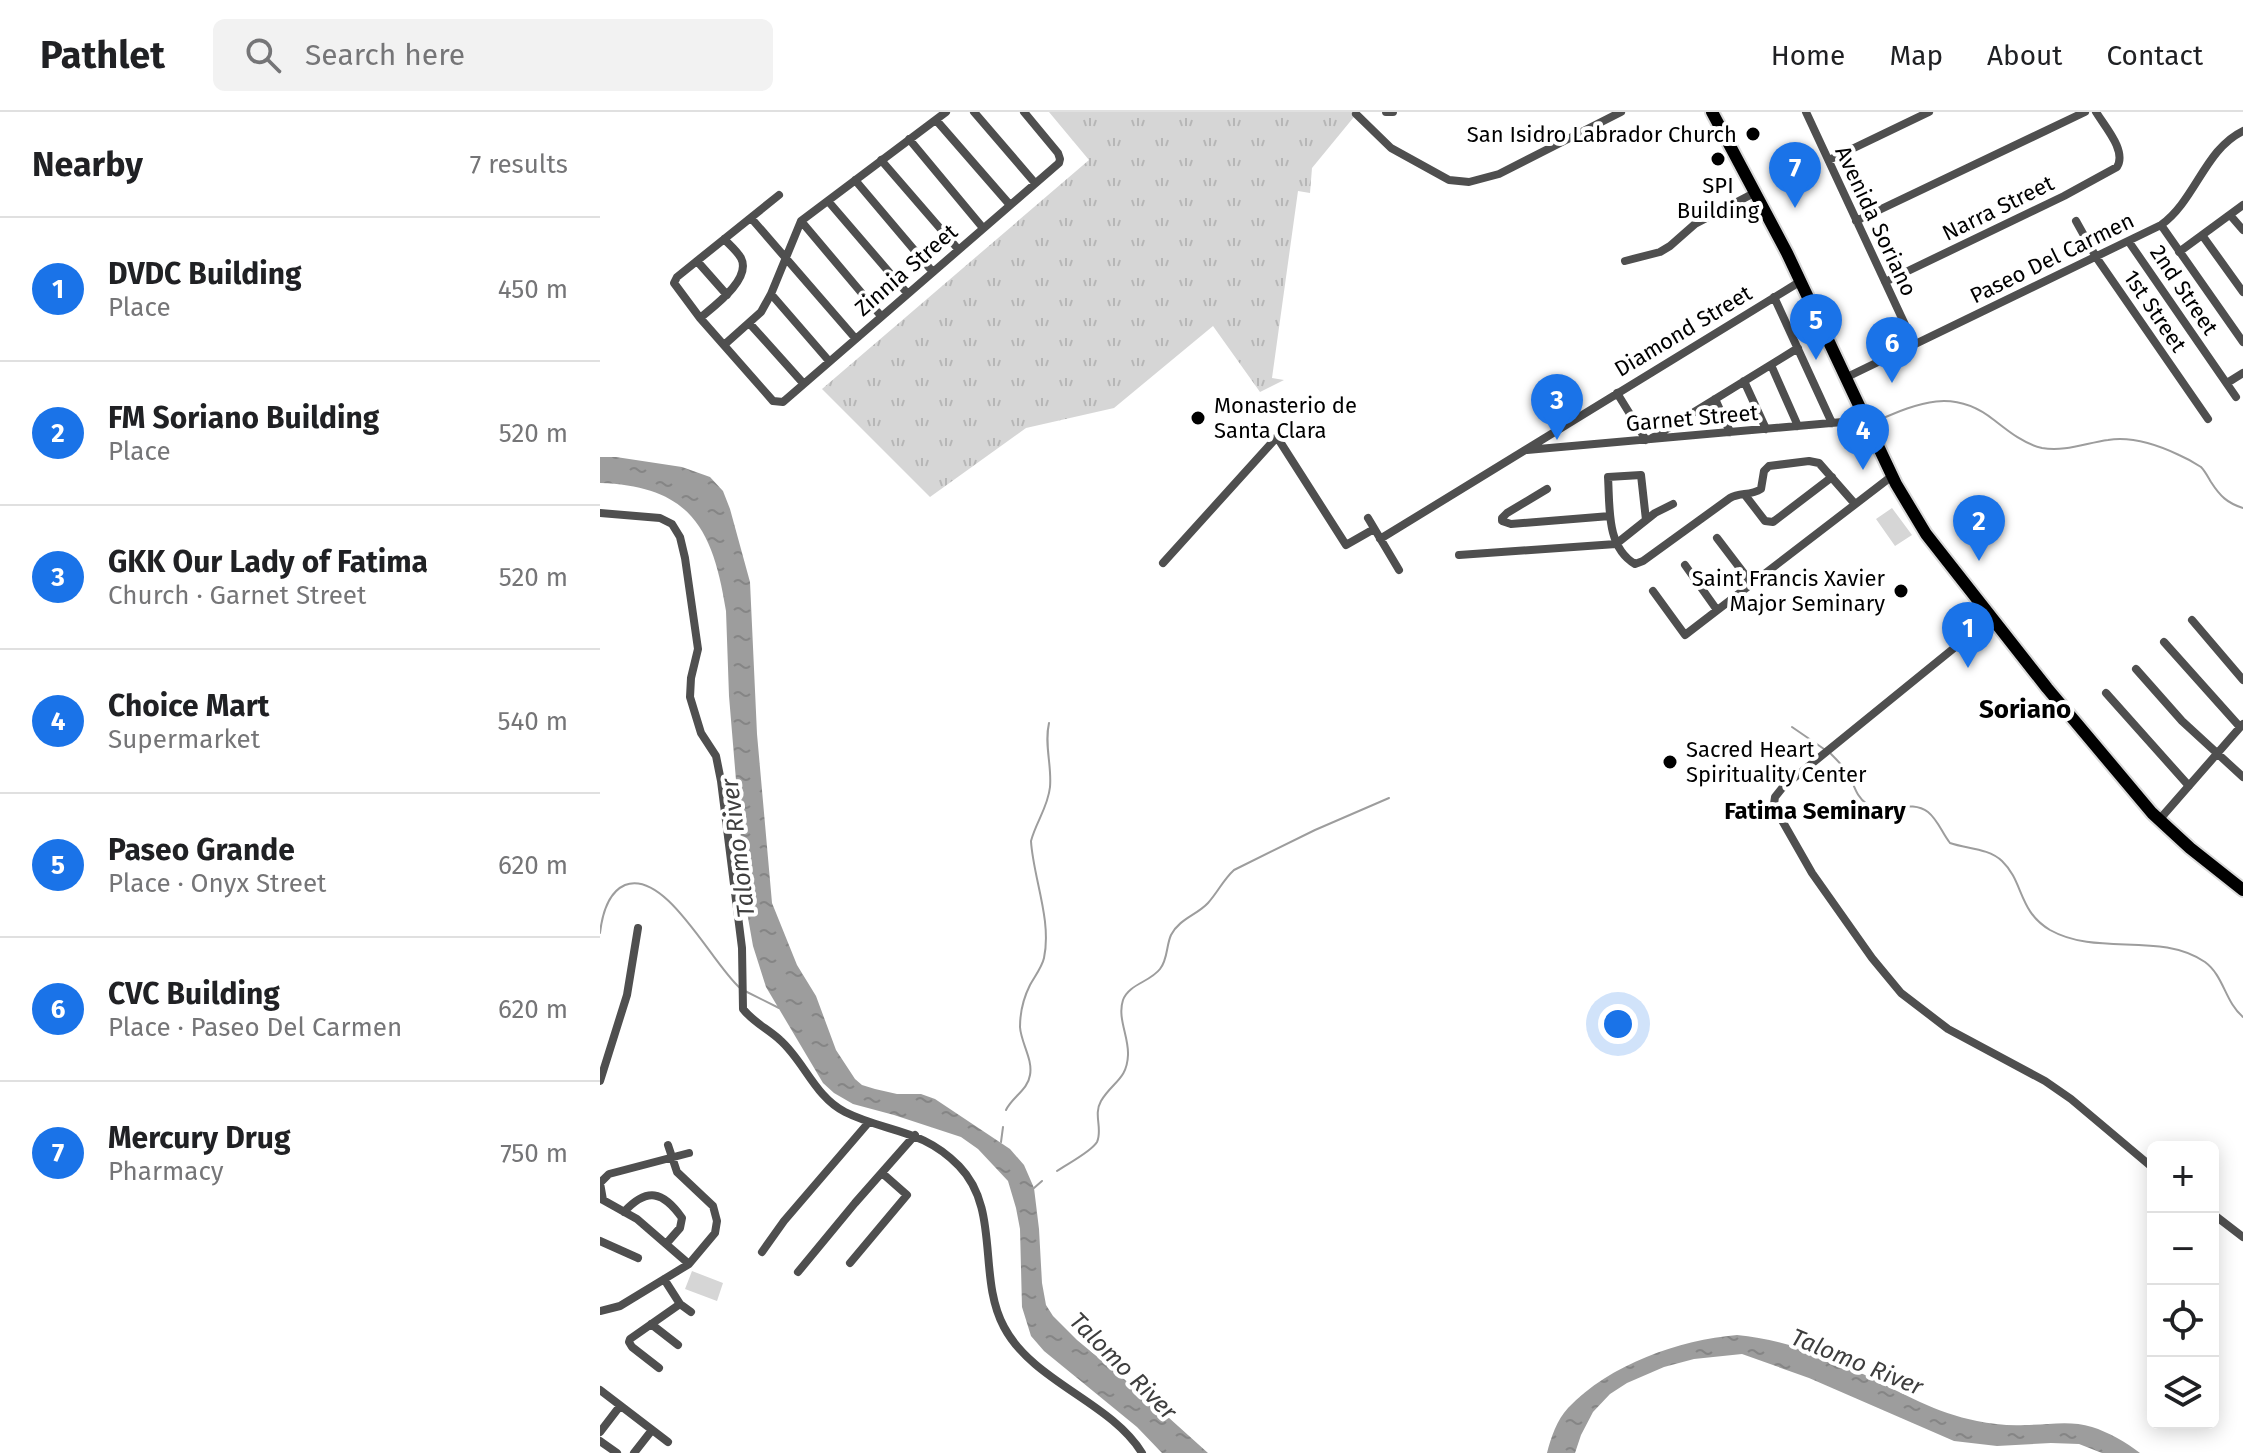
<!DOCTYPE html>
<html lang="en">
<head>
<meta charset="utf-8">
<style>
	body { margin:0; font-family:"Fira Sans",sans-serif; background:#f2f2f2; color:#202124 }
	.controls { position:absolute; right:24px; bottom:24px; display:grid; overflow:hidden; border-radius:12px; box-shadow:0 4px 20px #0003 }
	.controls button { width:72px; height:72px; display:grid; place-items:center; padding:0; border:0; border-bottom:2px solid #e0e0e0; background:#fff; color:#202124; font:40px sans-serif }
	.you { position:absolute; left:1018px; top:912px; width:28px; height:28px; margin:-20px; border:6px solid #fff; border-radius:50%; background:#1a73e8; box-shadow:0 0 0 12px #1a73e833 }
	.badge { display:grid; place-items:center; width:52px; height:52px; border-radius:50%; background:#1a73e8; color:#fff; font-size:26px; font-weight:700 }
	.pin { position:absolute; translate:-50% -66px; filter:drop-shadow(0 2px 4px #0008) }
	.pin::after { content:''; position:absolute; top:42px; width:28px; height:24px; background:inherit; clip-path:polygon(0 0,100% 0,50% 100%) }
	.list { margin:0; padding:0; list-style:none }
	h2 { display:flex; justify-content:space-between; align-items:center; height:104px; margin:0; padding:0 32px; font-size:34px }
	h2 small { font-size:26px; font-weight:400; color:#757577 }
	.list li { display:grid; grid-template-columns:52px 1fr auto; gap:24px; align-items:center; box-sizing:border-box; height:144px; padding:0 32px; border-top:2px solid #e0e0e0 }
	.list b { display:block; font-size:30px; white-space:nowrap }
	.list p { margin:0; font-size:26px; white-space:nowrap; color:#757577 }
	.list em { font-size:26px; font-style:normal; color:#757577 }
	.icon { flex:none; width:44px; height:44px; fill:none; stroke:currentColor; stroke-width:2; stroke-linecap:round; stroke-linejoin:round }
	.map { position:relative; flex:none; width:1643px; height:1341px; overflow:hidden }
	header { display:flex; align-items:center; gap:48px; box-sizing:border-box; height:112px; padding:0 40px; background:#fff; border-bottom:2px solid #e0e0e0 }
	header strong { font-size:38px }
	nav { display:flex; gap:44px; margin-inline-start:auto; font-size:28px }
	.search { width:560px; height:72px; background:#f2f2f2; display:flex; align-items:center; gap:20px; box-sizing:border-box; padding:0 28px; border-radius:12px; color:#757577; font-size:30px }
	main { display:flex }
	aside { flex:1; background:#fff }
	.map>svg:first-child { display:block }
	.grass { fill:url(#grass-tufts) }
	.garden { fill:#d6d6d6 }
	.water { fill:url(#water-ripples) }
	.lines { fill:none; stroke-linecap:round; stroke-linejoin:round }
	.stream { stroke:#9d9d9d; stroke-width:2 }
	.primary-casing { stroke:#dbdbdb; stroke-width:16 }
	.minor { stroke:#4f4f4f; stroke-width:8 }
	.primary { stroke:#000; stroke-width:12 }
	.poi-dot { fill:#000; stroke:#fff; stroke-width:3 }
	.labels { text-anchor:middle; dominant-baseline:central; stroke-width:8; stroke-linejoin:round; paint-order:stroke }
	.poi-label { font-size:22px; fill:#000; stroke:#fff; text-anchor:end }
	.street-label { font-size:22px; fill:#000; stroke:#fff }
	.neighbourhood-label { font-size:24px; font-weight:bold; fill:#000; stroke:#fff }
	.water-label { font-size:24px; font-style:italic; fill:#3e3e3e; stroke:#fff }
	.quarter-label { font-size:26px; font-weight:bold; fill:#000; stroke:#fff }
</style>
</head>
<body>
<header>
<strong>Pathlet</strong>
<div class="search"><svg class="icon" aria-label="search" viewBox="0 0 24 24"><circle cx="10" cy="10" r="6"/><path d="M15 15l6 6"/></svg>Search here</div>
<nav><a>Home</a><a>Map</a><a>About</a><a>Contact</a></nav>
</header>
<main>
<aside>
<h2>Nearby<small>7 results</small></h2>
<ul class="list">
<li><span class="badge">1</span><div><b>DVDC Building</b><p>Place</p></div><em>450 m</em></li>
<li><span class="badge">2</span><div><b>FM Soriano Building</b><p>Place</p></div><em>520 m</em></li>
<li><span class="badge">3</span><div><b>GKK Our Lady of Fatima</b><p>Church · Garnet Street</p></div><em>520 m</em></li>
<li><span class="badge">4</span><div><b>Choice Mart</b><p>Supermarket</p></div><em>540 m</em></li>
<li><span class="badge">5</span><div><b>Paseo Grande</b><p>Place · Onyx Street</p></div><em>620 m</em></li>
<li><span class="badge">6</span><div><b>CVC Building</b><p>Place · Paseo Del Carmen</p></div><em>620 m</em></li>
<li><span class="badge">7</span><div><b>Mercury Drug</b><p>Pharmacy</p></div><em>750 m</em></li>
</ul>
</aside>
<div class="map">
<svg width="1643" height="1341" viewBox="0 0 1643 1341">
	<defs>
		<pattern id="grass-tufts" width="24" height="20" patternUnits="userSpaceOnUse" patternTransform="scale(2)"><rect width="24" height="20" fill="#d6d6d6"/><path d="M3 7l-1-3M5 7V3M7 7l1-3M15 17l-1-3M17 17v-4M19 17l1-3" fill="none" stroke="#b6b6b6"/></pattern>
		<pattern id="water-ripples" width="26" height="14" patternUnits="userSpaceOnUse" patternTransform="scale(2)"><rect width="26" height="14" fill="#9d9d9d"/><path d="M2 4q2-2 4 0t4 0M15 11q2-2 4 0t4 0" fill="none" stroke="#858585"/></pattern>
	</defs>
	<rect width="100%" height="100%" fill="#fff"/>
	<path class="grass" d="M449 0H758L712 56 710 81 698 79 672 266 684 268 660 280 613 214 514 296 426 316 330 385 222 277 489 48Z"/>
	<path class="garden" d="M1292 396 1312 423 1295 434 1276 407Z
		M92 1159 123 1171 117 1189 85 1177Z"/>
	<path class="water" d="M0 345H16L82 355 110 365 123 379 130 397 150 470 157 622 172 791 197 853 216 884 236 938 255 967 262 973 275 977 297 982H321L335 987 410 1037 424 1053 434 1076 439 1117 442 1171 446 1193 453 1204 477 1228 548 1287 608 1341H562L537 1315 444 1239 431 1224 422 1195 420 1117 416 1096 408 1069 378 1037 361 1025 294 1003 253 992 234 981 223 971 166 875 153 834 147 800 129 584 126 499C113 416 90 374 0 371Z
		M1137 1223C1181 1227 1225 1243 1265 1263 1302 1281 1336 1301 1377 1309 1392 1312 1409 1314 1425 1313 1447 1313 1470 1308 1492 1315 1508 1320 1526 1330 1540 1341H1502L1479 1332 1451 1331 1397 1334 1354 1329 1209 1266 1142 1242 1094 1247 1064 1255 1027 1271 1010 1282 993 1300 981 1323 975 1341H947C951 1325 957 1308 968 1296 1010 1252 1079 1228 1137 1223Z"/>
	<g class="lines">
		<path class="stream" d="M1274 310C1318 291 1353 275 1394 308 1408 319 1424 332 1442 336 1465 340 1486 331 1508 328 1532 324 1558 333 1579 343 1586 346 1595 351 1601 355 1605 359 1608 365 1611 370 1620 384 1627 391 1643 396
			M1192 615 1224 637
			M1231 642C1237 648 1243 654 1248 661 1254 672 1256 685 1267 692 1285 704 1310 686 1328 700 1338 708 1342 721 1350 731 1367 737 1388 736 1402 749 1424 770 1418 799 1450 818 1498 845 1560 819 1605 850 1624 864 1625 890 1643 905
			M0 821C2 804 7 781 25 773 66 757 112 852 140 876
			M145 879 179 896
			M406 998C412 985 428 978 430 963 433 947 421 931 420 915 420 901 424 885 430 873 435 864 442 855 444 846 452 808 433 765 431 729 436 710 448 695 450 675 452 653 444 633 449 611
			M401 1030 403 1015
			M457 1059C467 1052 491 1040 497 1030 503 1017 493 1003 501 989 512 970 527 968 528 943 529 925 517 906 523 888 529 872 550 870 560 857 568 847 566 834 571 823 579 807 597 803 608 791 618 780 623 768 634 758L715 718 789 686
			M434 1076 442 1069"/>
		<g class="primary-casing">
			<path id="primary" d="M1112 0 1187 141 1296 372 1326 422 1447 576 1552 701 1590 736 1643 778"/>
		</g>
		<path class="minor" d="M374 0 435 71
			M786 0H793
			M1206 0 1314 232
			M756 2 791 36 849 68 869 70 899 62 1021 0
			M336 8 410 93
			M309 27 383 116
			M281 48 358 137
			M1229 48 1329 0
			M255 68 332 159
			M179 83 77 165 74 171 100 206 173 289 183 290 459 51 460 47 458 41 424 0
			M228 89 307 181
			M1630 103 1643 118
			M151 106 255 226
			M201 109 281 204
			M1256 109 1485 0
			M1476 109 1496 145 1608 307
			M1561 113 1643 230
			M1602 123 1643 180
			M1529 130 1636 285
			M1579 140 1643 93
			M97 149 127 183
			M1025 149 1060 140 1070 134 1095 112 1156 80
			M1285 170 1464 84 1517 55C1527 39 1505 15 1496 0
			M171 182 229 249
			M1174 185 1232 311
			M100 206C113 195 152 167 141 146 137 139 130 133 124 127
			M150 212 203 271
			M124 233 161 200 171 182 201 109 346 0
			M1171 253 1198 314
			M1245 266 1561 113C1595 89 1605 37 1643 19
			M1144 269 1166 317
			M1627 271 1643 261
			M1017 281 1046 328
			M1115 287 1130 320
			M1052 326 1198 236
			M927 338 1265 308
			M947 377 907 401 902 406V409L911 412 1010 404
			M1145 383 1165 409 1173 410 1232 365
			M0 401 60 406 72 412 80 425 85 446 98 537 91 566 90 585 101 621 116 644 121 669 142 836 143 897C153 910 168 917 180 928 204 949 215 985 245 1000 287 1021 322 1016 359 1054 401 1097 377 1165 404 1215 433 1270 511 1290 542 1341
			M768 406 799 458
			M1046 408 1041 363 1008 365C1010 395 1006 435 1035 452L1043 449 1130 386C1140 380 1150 384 1161 377L1164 359 1169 354 1209 349 1219 351 1255 392
			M1117 426 1152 472
			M780 427 1201 169
			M859 443 1016 432 1055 401 1073 392
			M563 451 677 325 746 433 774 417
			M1085 453 1117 498
			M1053 479 1085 523 1292 364
			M1391 506 1183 675 1175 685 1174 692 1180 705 1212 761 1272 846 1301 881 1348 917 1445 969 1471 987 1553 1056
			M1592 508 1643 568
			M1564 530 1640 615
			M1536 557 1582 609 1643 665
			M1506 581 1589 674
			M1559 708 1643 612
			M0 969 27 883 38 816
			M24 1100C47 1075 63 1079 82 1106L80 1116 66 1132
			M1613 1102 1643 1125
			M0 1129 38 1146
			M162 1140 184 1109 269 1010
			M250 1151 307 1083 282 1061
			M89 1152 37 1107 3 1088 0 1071 9 1062 89 1041
			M198 1160 255 1091 315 1023
			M64 1167 80 1192 91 1200
			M0 1199 20 1194 89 1152 115 1121 117 1109 113 1094 77 1060 68 1033
			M51 1212 78 1233
			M59 1256 32 1235 29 1230 30 1227 80 1192
			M0 1278 68 1330
			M0 1320 20 1294
			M0 1329 17 1341
			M34 1341 52 1318"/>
		<use href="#primary" class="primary"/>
	</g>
	<g class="poi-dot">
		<circle cx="1153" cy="22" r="8"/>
		<circle cx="1118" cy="47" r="8"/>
		<circle cx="598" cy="306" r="8"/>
		<circle cx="1301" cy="479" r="8"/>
		<circle cx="1070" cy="650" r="8"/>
	</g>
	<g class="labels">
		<g class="poi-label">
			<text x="1137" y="22">San Isidro Labrador Church</text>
			<text x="1118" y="73" text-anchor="middle">SPI<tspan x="1118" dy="25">Building</tspan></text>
			<text x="614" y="293" text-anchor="start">Monasterio de<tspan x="614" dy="25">Santa Clara</tspan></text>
			<text x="1285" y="466">Saint Francis Xavier<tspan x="1285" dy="25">Major Seminary</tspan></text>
			<text x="1086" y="637" text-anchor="start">Sacred Heart<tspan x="1086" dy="25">Spirituality Center</tspan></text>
		</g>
		<g class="street-label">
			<text transform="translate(1398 96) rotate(-26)">Narra Street</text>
			<text transform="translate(1276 109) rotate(65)">Avenida Soriano</text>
			<text transform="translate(1452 146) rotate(-26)">Paseo Del Carmen</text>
			<text transform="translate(306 158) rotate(-41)">Zinnia Street</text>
			<text transform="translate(1584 178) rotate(56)">2nd Street</text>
			<text transform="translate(1555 199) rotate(56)">1st Street</text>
			<text transform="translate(1083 219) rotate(-31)">Diamond Street</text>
			<text transform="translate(1092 306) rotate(-5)">Garnet Street</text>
		</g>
		<g class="neighbourhood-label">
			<text x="1215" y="699">Fatima Seminary</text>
		</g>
		<g class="water-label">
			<text transform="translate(138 736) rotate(-97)">Talomo River</text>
			<text transform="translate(1257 1250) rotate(22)">Talomo River</text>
			<text transform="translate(523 1254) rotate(45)">Talomo River</text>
		</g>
		<g class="quarter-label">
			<text x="1425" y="597">Soriano</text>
		</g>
	</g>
</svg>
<div class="controls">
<button>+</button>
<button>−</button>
<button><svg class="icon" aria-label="locate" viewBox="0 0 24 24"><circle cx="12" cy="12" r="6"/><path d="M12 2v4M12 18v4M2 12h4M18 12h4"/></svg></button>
<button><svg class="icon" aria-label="layers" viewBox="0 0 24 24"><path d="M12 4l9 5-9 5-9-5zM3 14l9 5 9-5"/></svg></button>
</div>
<div class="you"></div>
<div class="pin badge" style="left:1368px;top:556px">1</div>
<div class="pin badge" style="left:1379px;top:449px">2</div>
<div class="pin badge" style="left:957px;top:328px">3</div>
<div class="pin badge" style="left:1263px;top:358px">4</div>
<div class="pin badge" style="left:1216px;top:248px">5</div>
<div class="pin badge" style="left:1292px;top:271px">6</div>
<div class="pin badge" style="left:1195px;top:96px">7</div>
</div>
</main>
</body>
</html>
